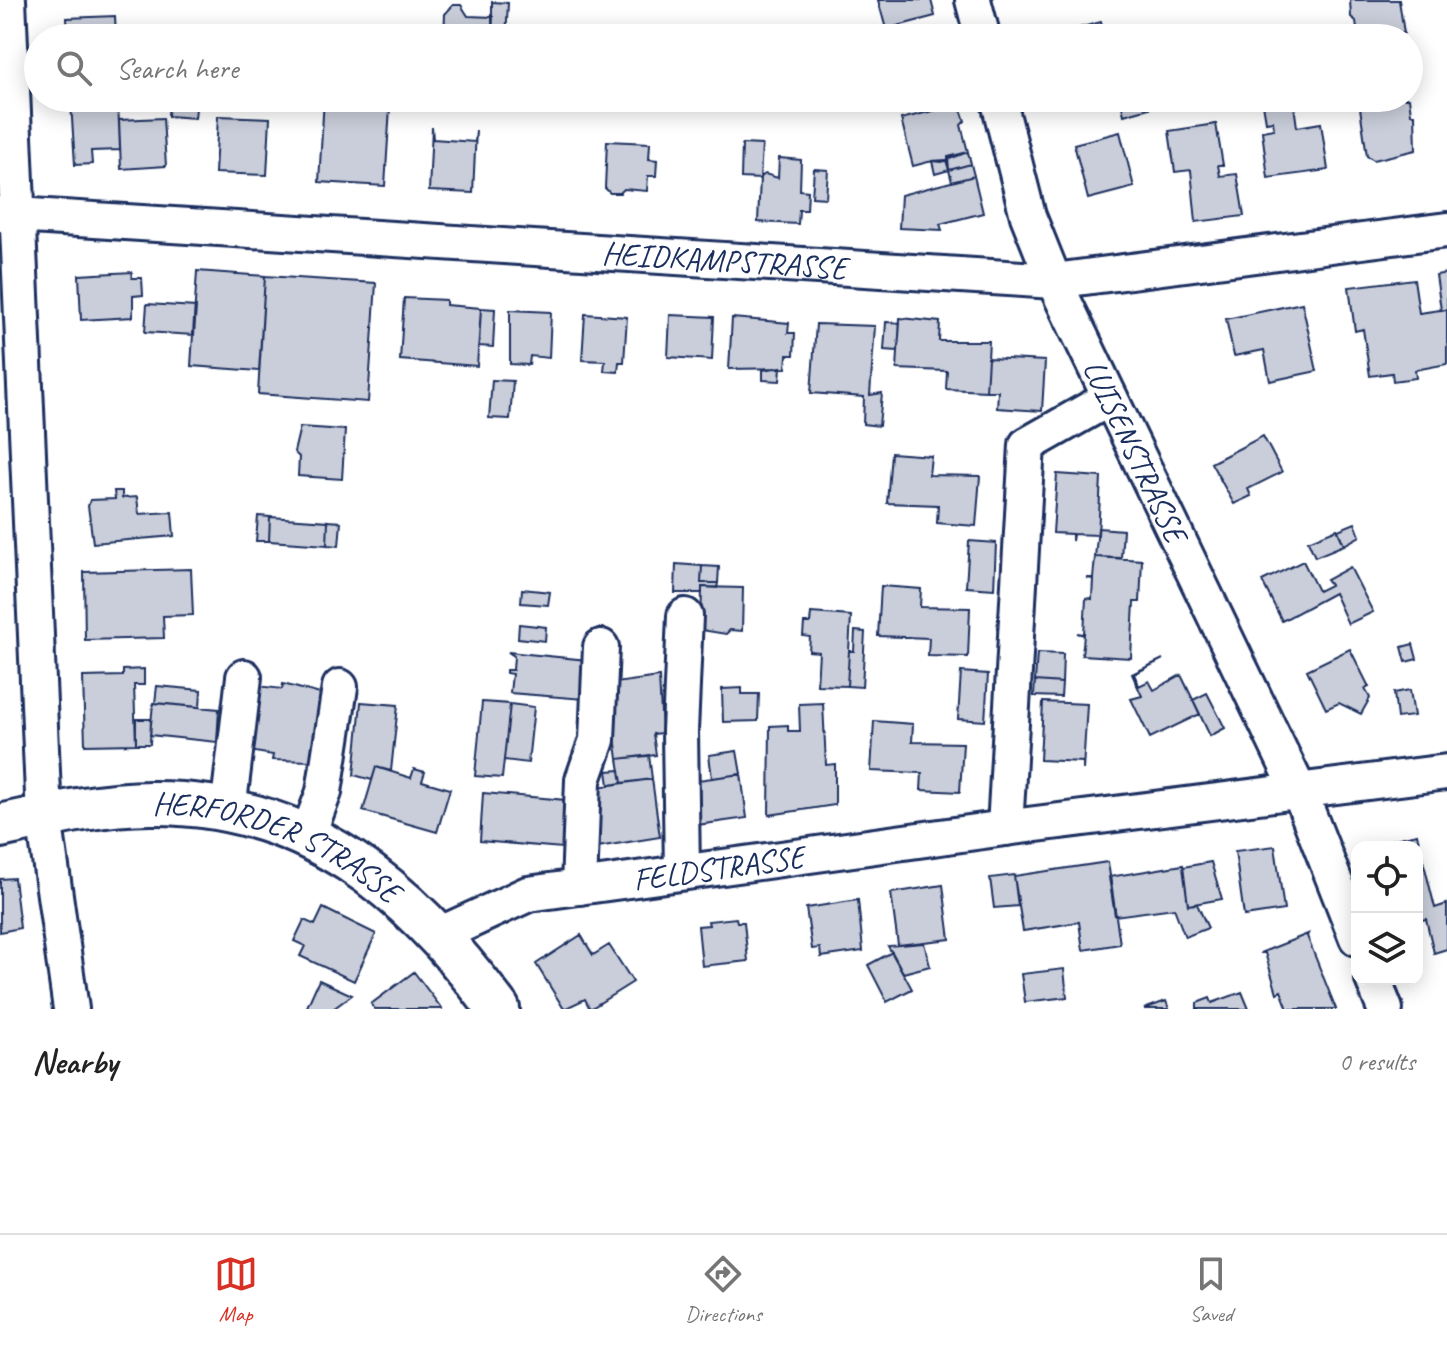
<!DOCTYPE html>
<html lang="en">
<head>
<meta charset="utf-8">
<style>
	body { margin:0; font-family:Caveat,sans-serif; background:#f2f2f2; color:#222 }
	.controls { position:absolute; right:24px; bottom:24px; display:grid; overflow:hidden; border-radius:16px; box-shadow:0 4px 20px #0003 }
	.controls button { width:72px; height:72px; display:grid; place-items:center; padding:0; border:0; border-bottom:2px solid #e0e0e0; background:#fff; color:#222; font:40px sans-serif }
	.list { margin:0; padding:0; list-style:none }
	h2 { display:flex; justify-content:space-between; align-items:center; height:104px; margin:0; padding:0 32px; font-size:34px }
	h2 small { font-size:26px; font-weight:400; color:#767676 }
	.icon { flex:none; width:44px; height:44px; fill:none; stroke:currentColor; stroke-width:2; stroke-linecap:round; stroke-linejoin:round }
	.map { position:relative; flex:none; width:1447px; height:1009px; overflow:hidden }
	.search { position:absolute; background:#fff; box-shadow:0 4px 20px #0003; left:24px; right:24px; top:24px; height:88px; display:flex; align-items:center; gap:20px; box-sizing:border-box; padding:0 28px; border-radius:44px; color:#767676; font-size:30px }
	.sheet { height:224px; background:#fff }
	nav { display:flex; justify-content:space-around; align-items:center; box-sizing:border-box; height:112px; border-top:2px solid #e0e0e0; background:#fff; font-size:22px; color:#767676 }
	nav a { display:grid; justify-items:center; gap:4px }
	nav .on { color:#d93025 }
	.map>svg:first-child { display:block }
	.building { fill:#caceda; stroke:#1b2f5e; stroke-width:2 }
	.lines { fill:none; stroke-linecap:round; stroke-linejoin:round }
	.minor-casing { stroke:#1b2f5e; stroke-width:40 }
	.major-casing { stroke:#1b2f5e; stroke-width:48 }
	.minor { stroke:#fff; stroke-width:34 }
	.major { stroke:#fff; stroke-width:42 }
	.labels { text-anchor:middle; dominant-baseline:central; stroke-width:6; stroke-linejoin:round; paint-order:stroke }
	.street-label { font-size:32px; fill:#1b2f5e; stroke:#fff }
</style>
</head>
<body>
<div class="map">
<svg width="1447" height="1009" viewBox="0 0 1447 1009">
	<rect width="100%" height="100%" fill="#fff"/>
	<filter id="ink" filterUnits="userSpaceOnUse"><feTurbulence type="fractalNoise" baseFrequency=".0125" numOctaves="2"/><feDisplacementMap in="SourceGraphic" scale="16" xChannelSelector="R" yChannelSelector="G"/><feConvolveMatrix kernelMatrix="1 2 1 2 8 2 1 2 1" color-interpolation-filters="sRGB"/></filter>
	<g filter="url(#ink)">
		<path class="building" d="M878 0H931L935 16 886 29Z
			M1350 0H1399L1404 33 1358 38 1356 21 1351 17Z
			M492 2 508 3 506 38H492Z
			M453 5H461L468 16 493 17 492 38H444L445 14Z
			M115 16 116 38H68L67 18Z
			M1101 22 1105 38H1061L1060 33Z
			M169 98H197L195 118 168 116Z
			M324 98H376L375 106 390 107 385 186 319 182Z
			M1120 98H1146L1149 108 1124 115Z
			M1208 98H1244V100L1209 105Z
			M1262 98H1293L1297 127 1321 123 1328 170 1268 178 1262 131 1274 129 1273 121 1266 122Z
			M1380 98H1409L1411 114H1415L1416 150 1374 160 1367 156 1359 101Z
			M118 100 120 150 91 151 92 164 75 165 71 103Z
			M956 105 962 112 965 121 961 125 968 152 942 162 932 161 913 166 901 119Z
			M218 116 270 118 267 175 215 173Z
			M163 118 166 166 121 169 119 120Z
			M1216 124 1223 165H1218L1220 176 1237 174 1244 216 1196 222 1191 170 1175 172 1169 131Z
			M432 127 433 139 475 142 476 130 473 193 429 191Z
			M1120 132 1134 187 1088 199 1074 144Z
			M607 141 650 143 649 159 657 160 656 176H648L647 191 624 189 620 193H610L605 188Z
			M742 144 762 145 760 179 741 178Z
			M968 152 971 164 949 170 948 157Z
			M779 158 801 160 800 190 808 191 807 210H799L798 224 758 222 760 178 765 174 778 178Z
			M946 160 949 170 935 174 932 161Z
			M971 164 974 176 952 182 949 170Z
			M814 169 828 170 826 198 812 197Z
			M974 176 983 213 940 224 942 230 899 228 901 195Z
			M197 271 265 276 259 371 191 366Z
			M132 272V278H142L143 295 133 296V317L81 320 79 275Z
			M1447 273V309L1441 310 1436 275Z
			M265 276 376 283 368 402 258 394Z
			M1414 279 1419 313 1447 309V364L1415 370 1416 378 1393 381 1392 373 1370 376 1363 329 1355 331 1349 287Z
			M404 298 446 300V305L481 308 477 366 400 360Z
			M1302 303 1317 371 1270 381 1264 350 1234 356 1226 319Z
			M147 304 196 307 194 335 145 332Z
			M481 308 495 309 493 347 479 346Z
			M510 310 551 312 549 358 530 356 529 365 510 364Z
			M585 314 627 317 624 362H619L618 372 604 371 605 361 582 360Z
			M670 315 714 317 712 360 668 357Z
			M732 318 789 323 788 333H795L794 355H787L786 368 729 369Z
			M900 318 940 322 939 341H989L986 391 946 389 947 371 897 369Z
			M886 322 900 323 898 351 884 350Z
			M816 324 875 326 870 395 882 393 879 426 863 424 864 397 811 393Z
			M988 358 1045 361 1042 411 997 408 998 391H986Z
			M781 367 780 381 763 380V370Z
			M492 380 513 381 510 419 489 418Z
			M300 427 345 430 342 479 298 476 299 457 294 452Z
			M1263 436 1282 472 1248 489 1251 496 1234 504 1211 463Z
			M891 453 931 456 929 475 980 476 976 526 937 523 938 505 887 503Z
			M1057 474 1101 477 1098 535 1073 534 1072 541V534L1053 533Z
			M114 491H122V498L137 497 139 514 172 512 174 536 93 543 88 506 90 500 115 499Z
			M258 516 270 517 269 541H256Z
			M270 517 328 521 327 545 269 541Z
			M328 521 341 522 339 546 327 545Z
			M1355 523 1360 536 1344 545 1338 530Z
			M1098 528 1123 530 1121 558 1095 557Z
			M1337 529 1344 545 1315 557 1308 541Z
			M969 541 996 543 994 589 966 587Z
			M1095 557 1142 560 1140 602H1134L1131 658 1082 655 1084 635 1077 633 1084 634 1086 598 1092 599 1093 579 1086 578H1093Z
			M1303 561 1318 591 1330 585 1326 580 1350 567 1373 612 1348 624 1334 593 1282 621 1262 581Z
			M676 564 702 566 701 583H718L717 588 702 587V593H675Z
			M702 566 719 567 718 583H701Z
			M191 569 193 615 163 616 164 638 85 640 84 572Z
			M881 586 921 589 920 607 970 608 968 657 928 656 929 638 878 636Z
			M702 587 743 588 742 631 730 630 726 634 701 630Z
			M522 589 550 592 548 605 521 603Z
			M811 613 851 616 847 686 817 685 819 652 809 651 810 637 803 636 804 623H810Z
			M519 624 546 627 545 641 518 638Z
			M855 631 865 632 862 687 847 686 849 651H854Z
			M1413 644 1417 659 1406 662 1402 647Z
			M1350 649 1369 687 1365 689 1370 698 1361 714 1339 703 1326 709 1307 670Z
			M508 652 587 660 584 699 510 693 512 674 506 673V670H513L514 656Z
			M1037 653 1063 654 1062 683 1035 681Z
			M1163 659 1134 674 1139 686 1149 681 1154 690 1181 675 1200 714 1150 738 1131 699 1142 696 1132 674Z
			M144 669V685H134L136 744 85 745 83 677 123 676V670Z
			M961 672 988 674 985 721 958 719Z
			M659 677 662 733 653 734 656 755 618 759 608 684Z
			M1035 681 1062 683 1061 697 1034 696Z
			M283 684 324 695 315 761 272 760 273 755 249 751 258 686 282 689Z
			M157 686 201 690 200 707 155 703Z
			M742 688V694H759L758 721 723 722 722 689Z
			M1410 690 1414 716 1397 718 1394 693Z
			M1207 693 1225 728 1210 736 1193 700Z
			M361 702 398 705 391 771 376 767 372 780 354 775Z
			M482 702 510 704 502 778 475 776Z
			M1043 702 1087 704 1083 770V762L1040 760Z
			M153 703 219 709 217 742 150 735Z
			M823 703 826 765 835 764V805L769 815 770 726 788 725V731H800L799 704Z
			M510 704 534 707 528 763 504 760Z
			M136 719H151L150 744H136Z
			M874 721 913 724 912 742 963 743 960 792 921 790 922 773 871 771Z
			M737 751 741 774 712 778 709 755Z
			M649 755 652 779 622 783 618 759Z
			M376 767 411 778 414 769 425 772 422 781 450 789 437 832 363 811Z
			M620 770 622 783 609 785 607 771Z
			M741 774 747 818 690 826 684 782Z
			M652 779 660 837 585 849 587 808 600 807 597 787Z
			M483 793 566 800 562 848 480 841Z
			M1417 834 1424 864 1417 866V847H1379L1378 843Z
			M1275 846 1284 910 1244 916 1235 851Z
			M1108 862 1120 944 1083 950 1079 922 1023 931 1014 876Z
			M1211 862 1222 899 1188 905 1183 867Z
			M1424 864 1435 908 1447 904V949L1434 953 1426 919 1417 921V866Z
			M1183 865 1188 905 1197 904 1208 928 1185 937 1174 908 1115 916 1109 877Z
			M1014 875 1018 906 994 908 990 878Z
			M14 878 20 928 0 932V879Z
			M943 885 950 939 898 945 891 893Z
			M858 900 863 951 821 957 820 948 812 949 806 908Z
			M323 908 376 934 354 981 300 956 305 946 294 941 304 920 315 925Z
			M736 918 737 922H744L748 961 702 966 698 926 709 925 708 921Z
			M1308 934 1307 936 1336 1009H1288L1281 991 1277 993 1265 953H1260Z
			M581 935 593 955 609 945 633 982 590 1009 585 999 564 1009 536 964Z
			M924 943 930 966 903 973 888 946Z
			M892 952 912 989 887 1002 868 965Z
			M1064 969 1067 997 1025 1002 1021 974Z
			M414 972 442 1009H375L371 1004Z
			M319 980 352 995 333 1009H306Z
			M1242 992 1249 1009H1197V1003L1210 998 1212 1003Z
			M1166 1001 1169 1009H1144Z"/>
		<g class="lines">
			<g class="minor-casing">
				<g id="minor">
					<path d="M8 0 44 817 71 1009"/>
					<path d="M973 0 983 38"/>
					<path id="s1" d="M998 98 1028 216 1054 281 1300 793 1357 938"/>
					<path id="s2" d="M0 214 1054 281 1447 230"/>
					<path d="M228 811 244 677"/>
					<path d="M1005 828 1027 445 1110 398"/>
					<path d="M308 834 324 792 340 687"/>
					<path d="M682 872 680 731 685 616"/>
					<path d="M579 887 583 780 597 740 601 647"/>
					<path id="s3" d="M441 934 528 894 1005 828 1447 772"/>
					<path d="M1373 979 1385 1009"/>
				</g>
			</g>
			<g class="major-casing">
				<g id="major">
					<path id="s4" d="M0 826C50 815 100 803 151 803 307 802 411 890 498 1009"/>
				</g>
			</g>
			<use href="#minor" class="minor"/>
			<use href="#major" class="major"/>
		</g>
	</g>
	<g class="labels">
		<g class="street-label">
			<text stroke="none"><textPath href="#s2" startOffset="726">HEIDKAMPSTRASSE</textPath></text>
			<text stroke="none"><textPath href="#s1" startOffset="380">LUISENSTRASSE</textPath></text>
			<text stroke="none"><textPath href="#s4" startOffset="288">HERFORDER STRASSE</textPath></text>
			<text stroke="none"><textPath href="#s3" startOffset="288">FELDSTRASSE</textPath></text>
		</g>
	</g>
</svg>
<div class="controls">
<button><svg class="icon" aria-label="locate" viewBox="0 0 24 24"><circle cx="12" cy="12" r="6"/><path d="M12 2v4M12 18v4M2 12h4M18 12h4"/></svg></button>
<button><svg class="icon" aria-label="layers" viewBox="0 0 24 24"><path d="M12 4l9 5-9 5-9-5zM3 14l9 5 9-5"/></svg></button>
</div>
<div class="search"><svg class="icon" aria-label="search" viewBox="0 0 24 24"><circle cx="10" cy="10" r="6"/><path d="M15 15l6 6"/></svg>Search here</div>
</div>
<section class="sheet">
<h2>Nearby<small>0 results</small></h2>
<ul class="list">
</ul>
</section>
<nav>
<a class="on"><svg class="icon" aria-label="map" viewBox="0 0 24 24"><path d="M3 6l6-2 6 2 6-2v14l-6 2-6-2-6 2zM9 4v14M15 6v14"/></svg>Map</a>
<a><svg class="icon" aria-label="directions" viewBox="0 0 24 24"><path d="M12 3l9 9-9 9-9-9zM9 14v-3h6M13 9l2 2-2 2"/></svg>Directions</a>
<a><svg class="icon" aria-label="saved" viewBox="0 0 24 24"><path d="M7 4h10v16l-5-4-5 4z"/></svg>Saved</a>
</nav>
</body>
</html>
